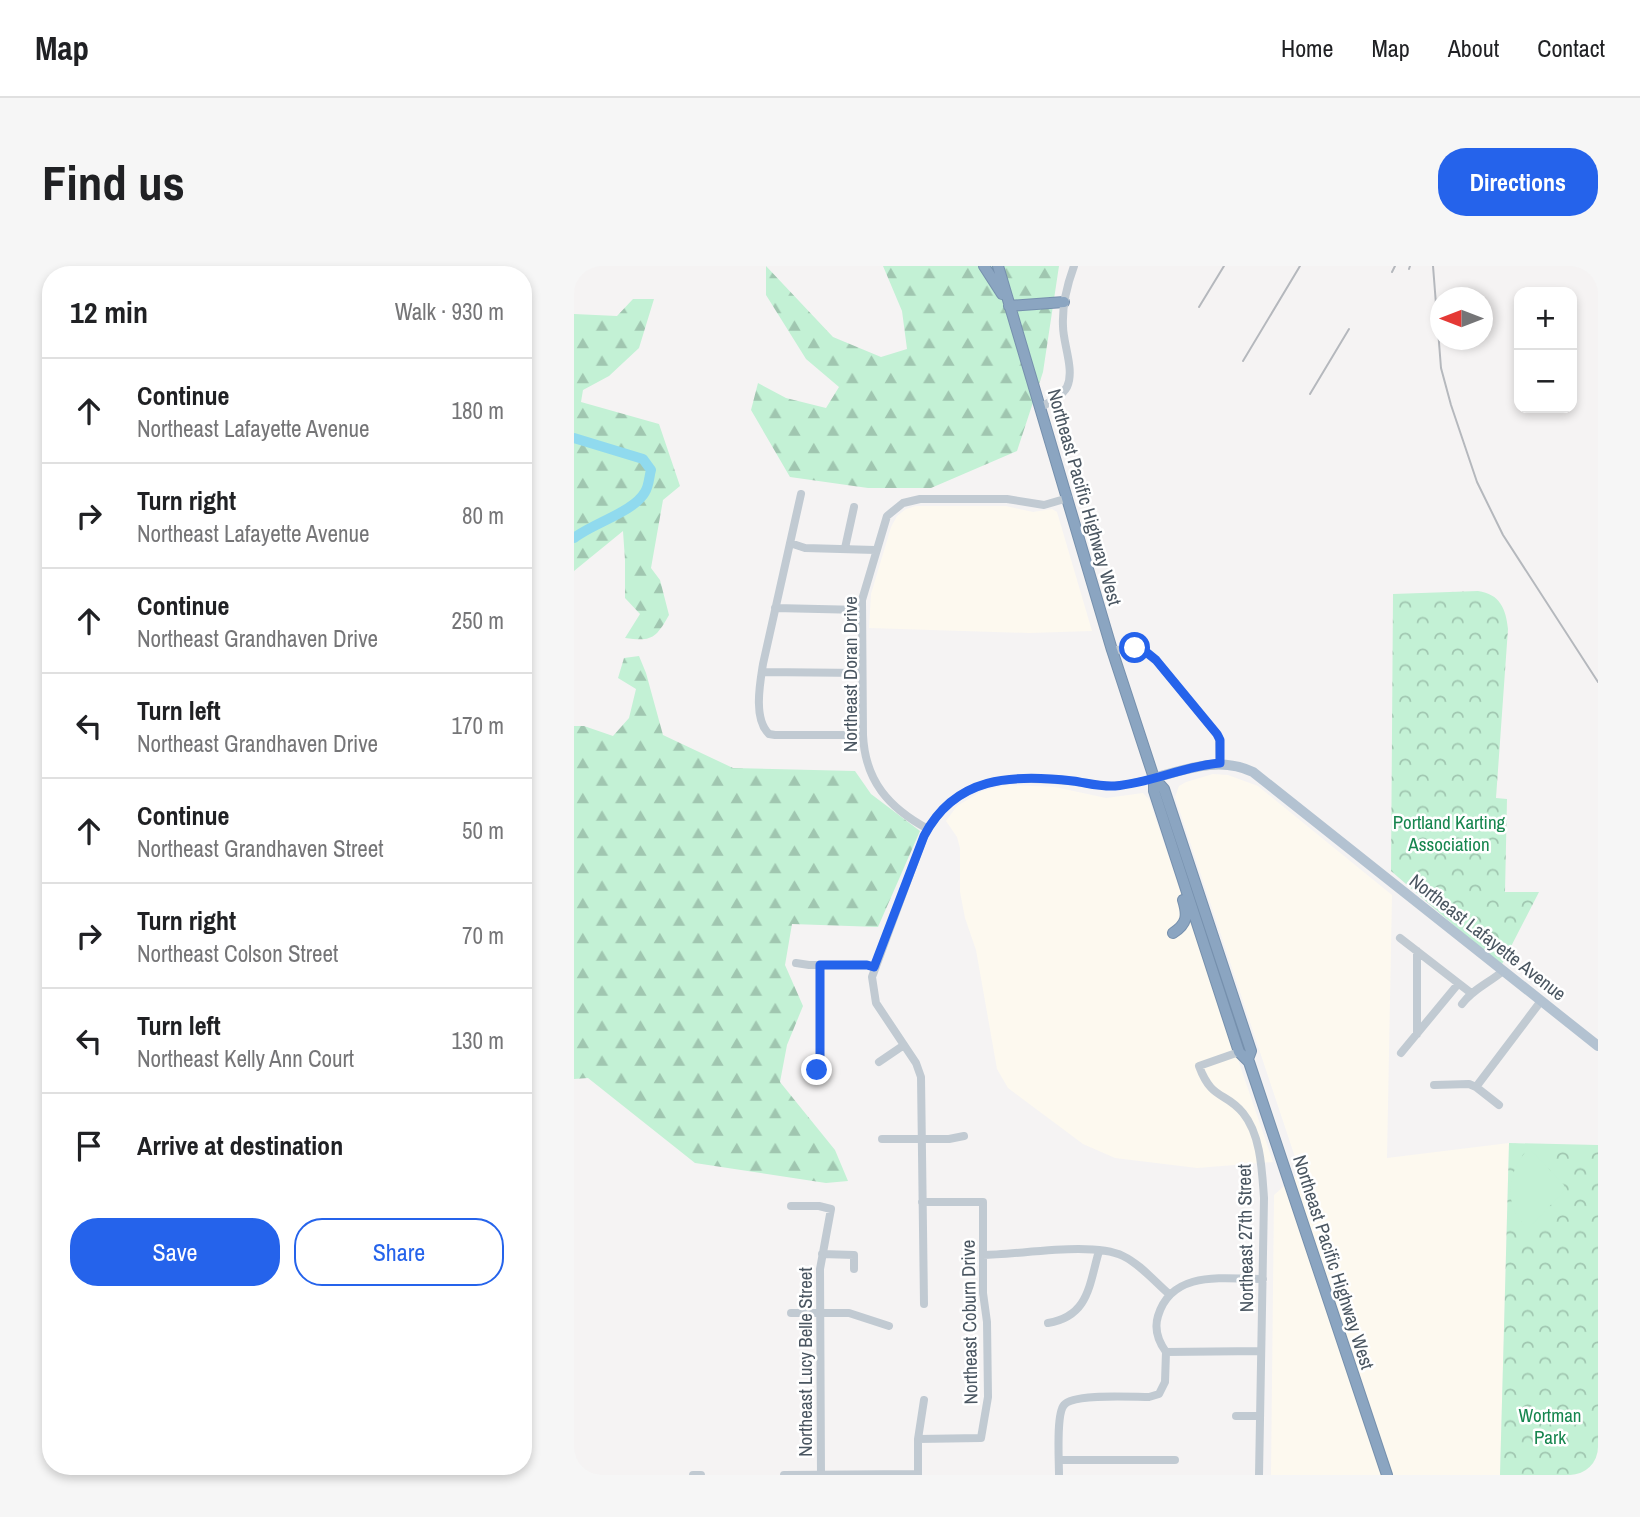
<!DOCTYPE html>
<html lang="en">
<head>
<meta charset="utf-8">
<style>
	body { margin:0; font-family:"Archivo Narrow",sans-serif; background:#f6f6f6; color:#202124 }
	.controls { position:absolute; right:21px; top:21px; display:grid; overflow:hidden; border-radius:14px; box-shadow:0 4px 10px #0003 }
	.controls button { width:63px; height:63px; display:grid; place-items:center; padding:0; border:0; border-bottom:2px solid #e0e0e0; background:#fff; color:#202124; font:35px sans-serif }
	.compass { position:absolute; left:856px; top:21px; width:63px; height:63px; border-radius:50%; background:#fff; box-shadow:0 4px 10px #0003; rotate:270deg }
	.stop { position:absolute; width:21px; height:21px; margin:-16px; border:5px solid #2563eb; border-radius:50%; background:#fff }
	.stop.end { background:#2563eb; border-color:#fff; box-shadow:0 2px 7px #0008 }
	.list { margin:0; padding:0; list-style:none }
	h2 { display:flex; justify-content:space-between; align-items:center; height:91px; margin:0; padding:0 28px; font-size:30px }
	h2 small { font-size:23px; font-weight:400; color:#757577 }
	.list li { display:grid; grid-template-columns:46px 1fr auto; gap:21px; align-items:center; box-sizing:border-box; height:105px; padding:0 28px; border-top:2px solid #e0e0e0 }
	.list b { display:block; font-size:26px; white-space:nowrap }
	.list p { margin:0; font-size:23px; white-space:nowrap; color:#757577 }
	.list em { font-size:23px; font-style:normal; color:#757577 }
	.actions { display:flex; gap:14px; padding:21px 28px }
	.actions a { flex:1; padding:16px 0; border:2px solid #2563eb; border-radius:28px; text-align:center; font-size:24px; color:#2563eb }
	.actions .main { background:#2563eb; color:#fff }
	.icon { flex:none; width:38px; height:38px; fill:none; stroke:currentColor; stroke-width:2; stroke-linecap:round; stroke-linejoin:round }
	.map { position:relative; flex:none; width:1024px; height:1209px; overflow:hidden; border-radius:28px }
	header { display:flex; align-items:center; gap:42px; box-sizing:border-box; height:98px; padding:0 35px; background:#fff; border-bottom:2px solid #e0e0e0 }
	header strong { font-size:33px }
	nav { display:flex; gap:38px; margin-inline-start:auto; font-size:24px }
	.intro { display:flex; align-items:center; justify-content:space-between; box-sizing:border-box; height:168px; padding:0 42px }
	h1 { margin:0; font-size:49px }
	.button { padding:18px 32px; border-radius:28px; background:#2563eb; color:#fff; font-size:24px; font-weight:700 }
	main { display:flex; gap:42px; padding:0 42px }
	aside { flex:1; background:#fff; border-radius:28px; box-shadow:0 4px 10px #0003 }
	.map>svg:first-child { display:block }
	.commercial { fill:#fdf9ef }
	.forest { fill:url(#forest-firs) }
	.park { fill:url(#park-crowns) }
	.pitch { fill:#c3f1d5 }
	.lines { fill:none; stroke-linecap:round; stroke-linejoin:round }
	.river { stroke:#90daee; stroke-width:10 }
	.highway-casing { stroke:#7690ad; stroke-width:12 }
	.minor { stroke:#c1cad2; stroke-width:8 }
	.major { stroke:#b3c2d1; stroke-width:10 }
	.highway { stroke:#8ba5c1; stroke-width:10 }
	.rail { stroke:#b5b8bd; stroke-width:2 }
	.route { stroke:#2563eb; stroke-width:9 }
	.labels { text-anchor:middle; dominant-baseline:central; stroke-width:5; stroke-linejoin:round; paint-order:stroke }
	.street-label { font-size:19px; fill:#4a5661; stroke:#fff }
	.park-label { font-size:19px; fill:#17864f; stroke:#fff }
</style>
</head>
<body>
<header>
<strong>Map</strong>
<nav><a>Home</a><a>Map</a><a>About</a><a>Contact</a></nav>
</header>
<div class="intro"><h1>Find us</h1><a class="button">Directions</a></div>
<main>
<aside>
<h2>12 min<small>Walk · 930 m</small></h2>
<ul class="list">
<li><svg class="icon" aria-label="ahead" viewBox="0 0 24 24"><path d="M12 20V5M6 11l6-6 6 6"/></svg><div><b>Continue</b><p>Northeast Lafayette Avenue</p></div><em>180 m</em></li>
<li><svg class="icon" aria-label="right" viewBox="0 0 24 24"><path d="M7 20v-9h11M14 6l5 5-5 5"/></svg><div><b>Turn right</b><p>Northeast Lafayette Avenue</p></div><em>80 m</em></li>
<li><svg class="icon" aria-label="ahead" viewBox="0 0 24 24"><path d="M12 20V5M6 11l6-6 6 6"/></svg><div><b>Continue</b><p>Northeast Grandhaven Drive</p></div><em>250 m</em></li>
<li><svg class="icon" aria-label="left" viewBox="0 0 24 24"><path d="M17 20v-9H6M10 6l-5 5 5 5"/></svg><div><b>Turn left</b><p>Northeast Grandhaven Drive</p></div><em>170 m</em></li>
<li><svg class="icon" aria-label="ahead" viewBox="0 0 24 24"><path d="M12 20V5M6 11l6-6 6 6"/></svg><div><b>Continue</b><p>Northeast Grandhaven Street</p></div><em>50 m</em></li>
<li><svg class="icon" aria-label="right" viewBox="0 0 24 24"><path d="M7 20v-9h11M14 6l5 5-5 5"/></svg><div><b>Turn right</b><p>Northeast Colson Street</p></div><em>70 m</em></li>
<li><svg class="icon" aria-label="left" viewBox="0 0 24 24"><path d="M17 20v-9H6M10 6l-5 5 5 5"/></svg><div><b>Turn left</b><p>Northeast Kelly Ann Court</p></div><em>130 m</em></li>
<li><svg class="icon" aria-label="arrive" viewBox="0 0 24 24"><path d="M6 21V4h12l-3 4 3 4H6"/></svg><div><b>Arrive at destination</b></div></li>
</ul>
<div class="actions"><a class="main">Save</a><a>Share</a></div>
</aside>
<div class="map">
<svg width="1024" height="1209" viewBox="0 0 1024 1209">
	<defs>
		<pattern id="forest-firs" width="22" height="20" patternUnits="userSpaceOnUse" patternTransform="scale(1.75)"><rect width="22" height="20" fill="#c3f1d5"/><path d="M5 1l3.5 6h-7zM16 11l3.5 6h-7z" fill="#a0c6b0"/></pattern>
		<pattern id="park-crowns" width="20" height="18" patternUnits="userSpaceOnUse" patternTransform="scale(1.75)"><rect width="20" height="18" fill="#c3f1d5"/><path d="M2 6a3 3 0 1 1 6 0M12 15a3 3 0 1 1 6 0" fill="none" stroke="#a0c6b0"/></pattern>
	</defs>
	<rect width="100%" height="100%" fill="#f5f3f3"/>
	<path class="commercial" d="M342 240H432L459 246 478 243 483 246 518 365 455 367 295 362 297 328 317 261 323 250 332 243Z
		M639 508 654 509 684 520 818 629 813 892 935 877 926 1209H697L700 929 726 906 601 531 605 520 612 516Z
		M434 519 481 521 532 532 569 527 575 533 699 896 623 902 541 892 509 878 434 822 423 803 402 684 391 652 386 626V582L383 571 372 555 383 540 408 525Z"/>
	<path class="forest" d="M192 0 259 71 307 91 333 83 328 45 309 0H485L469 106 443 185 357 222H294L216 211 177 144 184 117 212 132 252 142 265 121 232 93 192 29Z
		M59 33H80L65 82 35 110 9 124 7 136 85 158 106 220 89 234 77 302 86 314 95 349C82 372 78 376 51 372L66 348 51 332V294L49 265 0 305V48L43 50Z
		M65 390 72 407 89 469 159 502 281 505 297 528 346 565 304 661 218 658 211 699 229 740 213 779 206 816 261 884 274 915 252 917 121 897 14 812 0 813V460H10L39 470 55 452 62 423 44 412 50 392Z"/>
	<path class="park" d="M904 325C926 328 932 343 934 363L922 532 933 533 931 626H965L927 700 817 605 819 328Z
		M935 877 1024 879V1209H926Z"/>
	<path class="pitch" d="M955 882 990 919 989 926 954 963C928 939 933 905 955 882Z"/>
	<g class="lines">
		<path class="river" d="M0 172 69 193 77 204C75 211 75 220 71 226 60 246 19 257 0 272"/>
		<g class="highway-casing">
			<path id="highway" d="M410 0 428 28
				M424 0 538 384 580 512V525L665 786 675 796 813 1209
				M435 40 490 36
				M580 512 590 523 677 785 674 793
				M599 667C613 658 614 650 609 634"/>
		</g>
		<path class="minor" d="M467 141C476 136 488 130 493 121 501 104 489 78 489 60 488 39 493 19 500 0
			M227 228 189 398C186 417 179 453 195 468L201 469H289
			M216 277 231 282 301 284
			M271 282 280 241
			M201 342 288 344
			M538 384 566 383 582 394 645 471 646 497
			M188 406 288 407
			M354 563C315 542 291 515 289 469L288 334 313 250 329 237 346 233H433L470 239 494 232
			M826 672 897 727
			M222 697 235 699H293L300 701
			M888 738C899 723 915 717 929 705
			M843 768V685
			M665 786 625 800C638 835 651 825 669 847 687 869 688 905 690 932L685 1209
			M827 787 884 718
			M305 796 330 779
			M243 804 246 796V699
			M860 819 895 818 902 821
			M925 839 902 821 967 735
			M308 873H375L390 870
			M217 940H245L257 943 246 1003 247 1208
			M248 988 280 989V1003
			M409 989C445 989 518 975 549 990 566 998 581 1016 595 1028
			M350 1038 347 811 342 797 302 737 298 711 350 570C381 511 434 509 494 515 509 516 523 520 537 520 552 519 566 516 580 512
			M217 1047H275L315 1060
			M474 1057C515 1050 515 1019 525 985
			M592 1086C584 1075 580 1063 584 1050 598 1003 651 1013 689 1013
			M592 1086 687 1085
			M662 1150H686
			M344 1173 407 1172 414 1131 413 1056 409 1027V936H348
			M485 1194H601
			M119 1209H127
			M210 1209 344 1208
			M344 1209V1173L350 1134
			M485 1209C485 1195 482 1148 490 1139 499 1127 558 1131 575 1131L585 1128 591 1116 592 1086"/>
		<path class="major" d="M580 512C613 503 646 490 679 506L1024 780"/>
		<use href="#highway" class="highway"/>
		<path class="rail" d="M859 0 867 102 877 139 903 216 929 269 1024 416
			M835 3 836 0
			M818 6 821 0
			M625 41 650 0
			M669 95 726 0
			M736 128 775 63"/>
	</g>
	<g class="lines">
		<path class="route" d="M243 804 246 796V699H293L300 701 350 570C381 510 438 508 499 515 513 517 527 521 541 520 577 517 610 500 646 497V474L643 468 582 394 571 385 561 382"/>
	</g>
	<g class="labels">
		<g class="street-label">
			<text transform="translate(511 231) rotate(74)">Northeast Pacific Highway West</text>
			<text transform="translate(276 408) rotate(-90)">Northeast Doran Drive</text>
			<text transform="translate(914 671) rotate(38)">Northeast Lafayette Avenue</text>
			<text transform="translate(671 972) rotate(-91)">Northeast 27th Street</text>
			<text transform="translate(760 996) rotate(72)">Northeast Pacific Highway West</text>
			<text transform="translate(395 1056) rotate(-91)">Northeast Coburn Drive</text>
			<text transform="translate(231 1096) rotate(-90)">Northeast Lucy Belle Street</text>
		</g>
		<g class="park-label">
			<text x="875" y="556">Portland Karting<tspan x="875" dy="22">Association</tspan></text>
			<text x="976" y="1149">Wortman<tspan x="976" dy="22">Park</tspan></text>
		</g>
	</g>
</svg>
<div class="controls">
<button>+</button>
<button>−</button>
</div>
<svg class="compass" viewBox="-18 -18 36 36"><path d="M0-13l5 13h-10z" fill="#e53935"/><path d="M0 13l5-13h-10z" fill="#757577"/></svg>
<div class="stop" style="left:561px;top:382px"></div>
<div class="stop end" style="left:243px;top:804px"></div>
</div>
</main>
</body>
</html>
